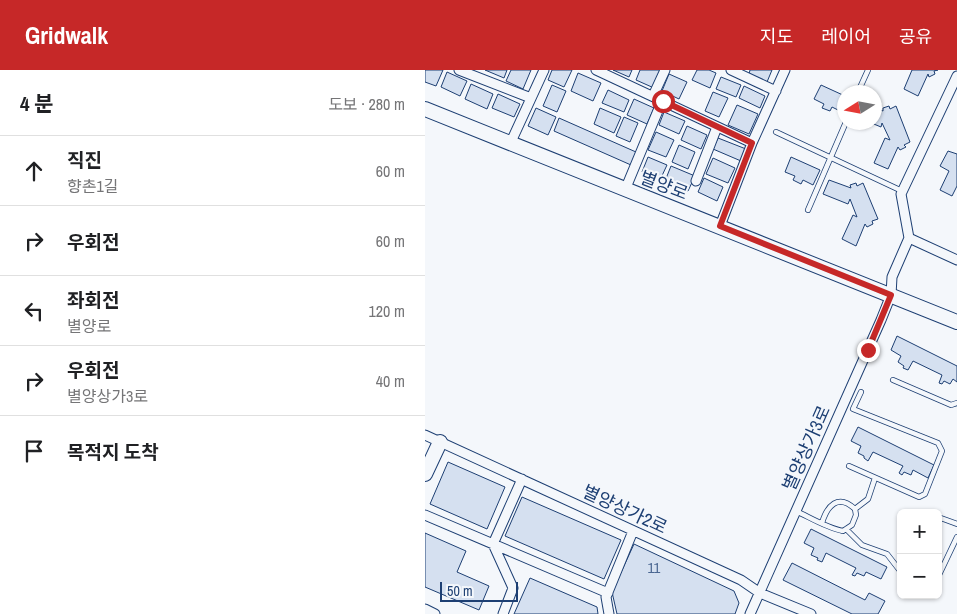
<!DOCTYPE html>
<html lang="ko">
<head>
<meta charset="utf-8">
<style>
	body { margin:0; font-family:"Archivo Narrow","Noto Sans KR",sans-serif; background:#f6f6f6; color:#202124 }
	.controls { position:absolute; right:15px; bottom:15px; display:grid; overflow:hidden; border-radius:8px; box-shadow:0 1px 4px #0004 }
	.controls button { width:45px; height:45px; display:grid; place-items:center; padding:0; border:0; border-bottom:1px solid #e0e0e0; background:#fff; color:#202124; font:25px sans-serif }
	.compass { position:absolute; left:412px; top:15px; width:45px; height:45px; border-radius:50%; background:#fff; box-shadow:0 1px 4px #0004; rotate:259deg }
	.scale { position:absolute; left:15px; bottom:12px; width:78px; box-sizing:border-box; padding-left:5px; border:2px solid #1d3f73; border-top:0; font-size:14px; line-height:18px; white-space:nowrap; color:#1d3f73; -webkit-text-stroke:4px #f4f7fb; paint-order:stroke }
	.stop { position:absolute; width:15px; height:15px; margin:-11px; border:4px solid #c62828; border-radius:50%; background:#fff }
	.stop.end { background:#c62828; border-color:#fff; box-shadow:0 1px 5px #0008 }
	.list { margin:0; padding:0; list-style:none }
	h2 { display:flex; justify-content:space-between; align-items:center; height:65px; margin:0; padding:0 20px; font-size:21px }
	h2 small { font-size:16px; font-weight:400; color:#757577 }
	.list li { display:grid; grid-template-columns:32px 1fr auto; gap:15px; align-items:center; box-sizing:border-box; height:70px; padding:0 20px; border-top:1px solid #e0e0e0 }
	.list b { display:block; font-size:19px; white-space:nowrap }
	.list p { margin:0; font-size:16px; white-space:nowrap; color:#757577 }
	.list em { font-size:16px; font-style:normal; color:#757577 }
	.icon { flex:none; width:28px; height:28px; fill:none; stroke:currentColor; stroke-width:2; stroke-linecap:round; stroke-linejoin:round }
	.map { position:relative; flex:none; width:532px; height:544px; overflow:hidden }
	header { display:flex; align-items:center; gap:30px; box-sizing:border-box; height:70px; padding:0 25px; background:#c62828; color:#fff }
	header strong { font-size:24px }
	nav { display:flex; gap:28px; margin-inline-start:auto; font-size:18px }
	main { display:flex }
	aside { flex:1; background:#fff }
	.map>svg:first-child { display:block }
	.building { fill:#d5e0f0; stroke:#1d3f73 }
	.lines { fill:none; stroke-linecap:round; stroke-linejoin:round }
	.lane-casing { stroke:#1d3f73; stroke-width:6 }
	.street-casing { stroke:#1d3f73; stroke-width:11 }
	.secondary-casing { stroke:#1d3f73; stroke-width:16 }
	.lane { stroke:#f4f7fb; stroke-width:4.5 }
	.street { stroke:#f4f7fb; stroke-width:9 }
	.secondary { stroke:#f4f7fb; stroke-width:14 }
	.route { stroke:#c62828; stroke-width:6 }
	.labels { text-anchor:middle; dominant-baseline:central; stroke-width:4; stroke-linejoin:round; paint-order:stroke }
	.number-label { font-size:15px; fill:#4b6792 }
	.street-label { font-size:18px; fill:#1d3f73; stroke:#f4f7fb }
</style>
</head>
<body>
<header>
<strong>Gridwalk</strong>
<nav><a>지도</a><a>레이어</a><a>공유</a></nav>
</header>
<main>
<aside>
<h2>4 분<small>도보 · 280 m</small></h2>
<ul class="list">
<li><svg class="icon" aria-label="ahead" viewBox="0 0 24 24"><path d="M12 20V5M6 11l6-6 6 6"/></svg><div><b>직진</b><p>향촌1길</p></div><em>60 m</em></li>
<li><svg class="icon" aria-label="right" viewBox="0 0 24 24"><path d="M7 20v-9h11M14 6l5 5-5 5"/></svg><div><b>우회전</b></div><em>60 m</em></li>
<li><svg class="icon" aria-label="left" viewBox="0 0 24 24"><path d="M17 20v-9H6M10 6l-5 5 5 5"/></svg><div><b>좌회전</b><p>별양로</p></div><em>120 m</em></li>
<li><svg class="icon" aria-label="right" viewBox="0 0 24 24"><path d="M7 20v-9h11M14 6l5 5-5 5"/></svg><div><b>우회전</b><p>별양상가3로</p></div><em>40 m</em></li>
<li><svg class="icon" aria-label="arrive" viewBox="0 0 24 24"><path d="M6 21V4h12l-3 4 3 4H6"/></svg><div><b>목적지 도착</b></div></li>
</ul>
</aside>
<div class="map">
<svg width="532" height="544" viewBox="0 0 532 544">
	<rect width="100%" height="100%" fill="#f4f7fb"/>
	<path class="building" d="M0 0H18L11 16 0 12Z
		M60 0H82L79 8Z
		M86 0H106L98 19 81 11Z
		M127 0H147L139 17 123 10Z
		M188 0H207L204 7Z
		M215 0H236L229 18 211 10Z
		M272 0H284L291 3 285 18 267 10Z
		M325 0H347L342 12 324 4Z
		M487 0H513L509 1 510 4 504 7 503 4 493 26 479 19Z
		M22 2 42 11 35 26 16 17Z
		M153 3 176 13 168 31 146 21Z
		M244 4 262 12 254 29 237 21Z
		M296 7 316 15 311 27 291 19Z
		M46 14 68 24 62 39 40 29Z
		M127 15 141 21 132 42 118 36Z
		M396 15 420 26V38L417 42 407 37 405 41 397 38 399 34 389 29Z
		M319 16 340 26 335 38 314 28Z
		M183 20 204 30 199 42 177 33Z
		M288 22 303 28 294 47 280 41Z
		M73 24 95 34 89 47 67 38Z
		M209 29 229 38 222 54 202 45Z
		M312 35 333 44 324 64 303 55Z
		M464 36 465 39 471 36 485 72 479 75 481 77 475 80 473 77 463 99 449 93 460 68 465 70 457 53 456 57 444 52H450V38L458 41V38Z
		M111 38 131 47 123 65 103 56Z
		M175 38 196 47 189 63 169 54Z
		M239 42 260 51 254 64 234 55Z
		M199 47 213 53 205 72 191 66Z
		M134 48 211 82 206 95 129 61Z
		M262 56 282 65 276 79 256 70Z
		M231 62 249 70 241 87 223 80Z
		M293 68 321 79 316 91 288 79Z
		M254 75 270 82 263 99 247 92Z
		M523 81 532 84V116L527 126 515 120 524 101 515 96Z
		M223 87 242 95 235 110 217 102Z
		M366 87 395 100 388 115 378 110 376 114 368 110 370 106 360 102Z
		M288 88 310 98 303 113 281 104Z
		M246 96 270 106 263 121 240 111Z
		M279 108 298 117 292 131 273 122Z
		M404 110 426 118 425 115 431 113 432 116 438 113 453 149 447 151 448 154 442 157 440 154 431 176 417 169 428 145 432 147 425 129 423 134 398 124Z
		M472 266 532 296V312L528 309 525 314 519 311 517 314 514 313 517 305 488 291 483 300 478 298 479 296 473 292 476 286 466 280Z
		M433 357 509 395 503 408 488 400 486 405 479 402 477 405 474 403 478 396 448 382 443 391 439 388V386L433 383 436 376 426 371Z
		M23 392 80 417 62 459 5 434Z
		M97 427 196 470 179 509 80 466Z
		M386 459 462 497 456 509 441 502 439 506 432 503 430 506 427 505 431 498 401 483 397 492 392 490 393 488 386 485 389 478 379 473Z
		M0 463 41 481 32 502 64 516 54 540 0 517Z
		M209 474 309 521 314 533 310 544H192L187 522Z
		M367 493 440 530 444 523 460 531 453 544H427L358 510Z
		M105 508 172 537 173 544H89Z"/>
	<g class="lines">
		<g class="lane-casing">
			<path id="lane" d="M433 22 443 0
				M351 62 477 121
				M383 140 421 52
				M468 310 526 335 532 333
				M424 396 494 427 500 424 517 381 513 373 428 339 436 322
				M430 439 443 429 450 408
				M371 441C386 448 402 458 418 461L427 455 431 445 430 439C413 423 402 436 397 453
				M513 447 532 454
				M421 459 437 475 462 484 476 502
				M513 507 532 467"/>
		</g>
		<g class="street-casing">
			<path id="street" d="M34 0 106 28
				M171 0 327 73
				M306 0 351 21
				M228 26 240 0
				M85 74 119 0
				M271 111 292 57
				M200 120 237 31
				M295 156 327 73 360 0
				M484 168 532 190
				M0 365 316 510 335 523 386 544
				M0 445 183 523
				M0 539 10 544
				M78 544 88 518 68 474 97 409
				M184 544 181 527 208 461
				M325 544 456 250 466 225 467 207 484 168 476 124 532 6"/>
		</g>
		<g class="secondary-casing">
			<path id="secondary" d="M0 39 532 252
				M0 404 15 372"/>
		</g>
		<use href="#lane" class="lane"/>
		<use href="#street" class="street"/>
		<use href="#secondary" class="secondary"/>
	</g>
	<g class="lines">
		<path class="route" d="M238 31 327 73 295 156 466 225 443 280"/>
	</g>
	<g class="labels">
		<g class="number-label">
			<text x="229" y="497">11</text>
		</g>
		<g class="street-label">
			<text transform="translate(239 115) rotate(21)">별양로</text>
			<text transform="translate(381 378) rotate(-66)">별양상가3로</text>
			<text transform="translate(200 439) rotate(25)">별양상가2로</text>
		</g>
	</g>
</svg>
<div class="controls">
<button>+</button>
<button>−</button>
</div>
<svg class="compass" viewBox="-18 -18 36 36"><path d="M0-13l5 13h-10z" fill="#e53935"/><path d="M0 13l5-13h-10z" fill="#757577"/></svg>
<div class="scale">50 m</div>
<div class="stop" style="left:238px;top:31px"></div>
<div class="stop end" style="left:443px;top:280px"></div>
</div>
</main>
</body>
</html>
